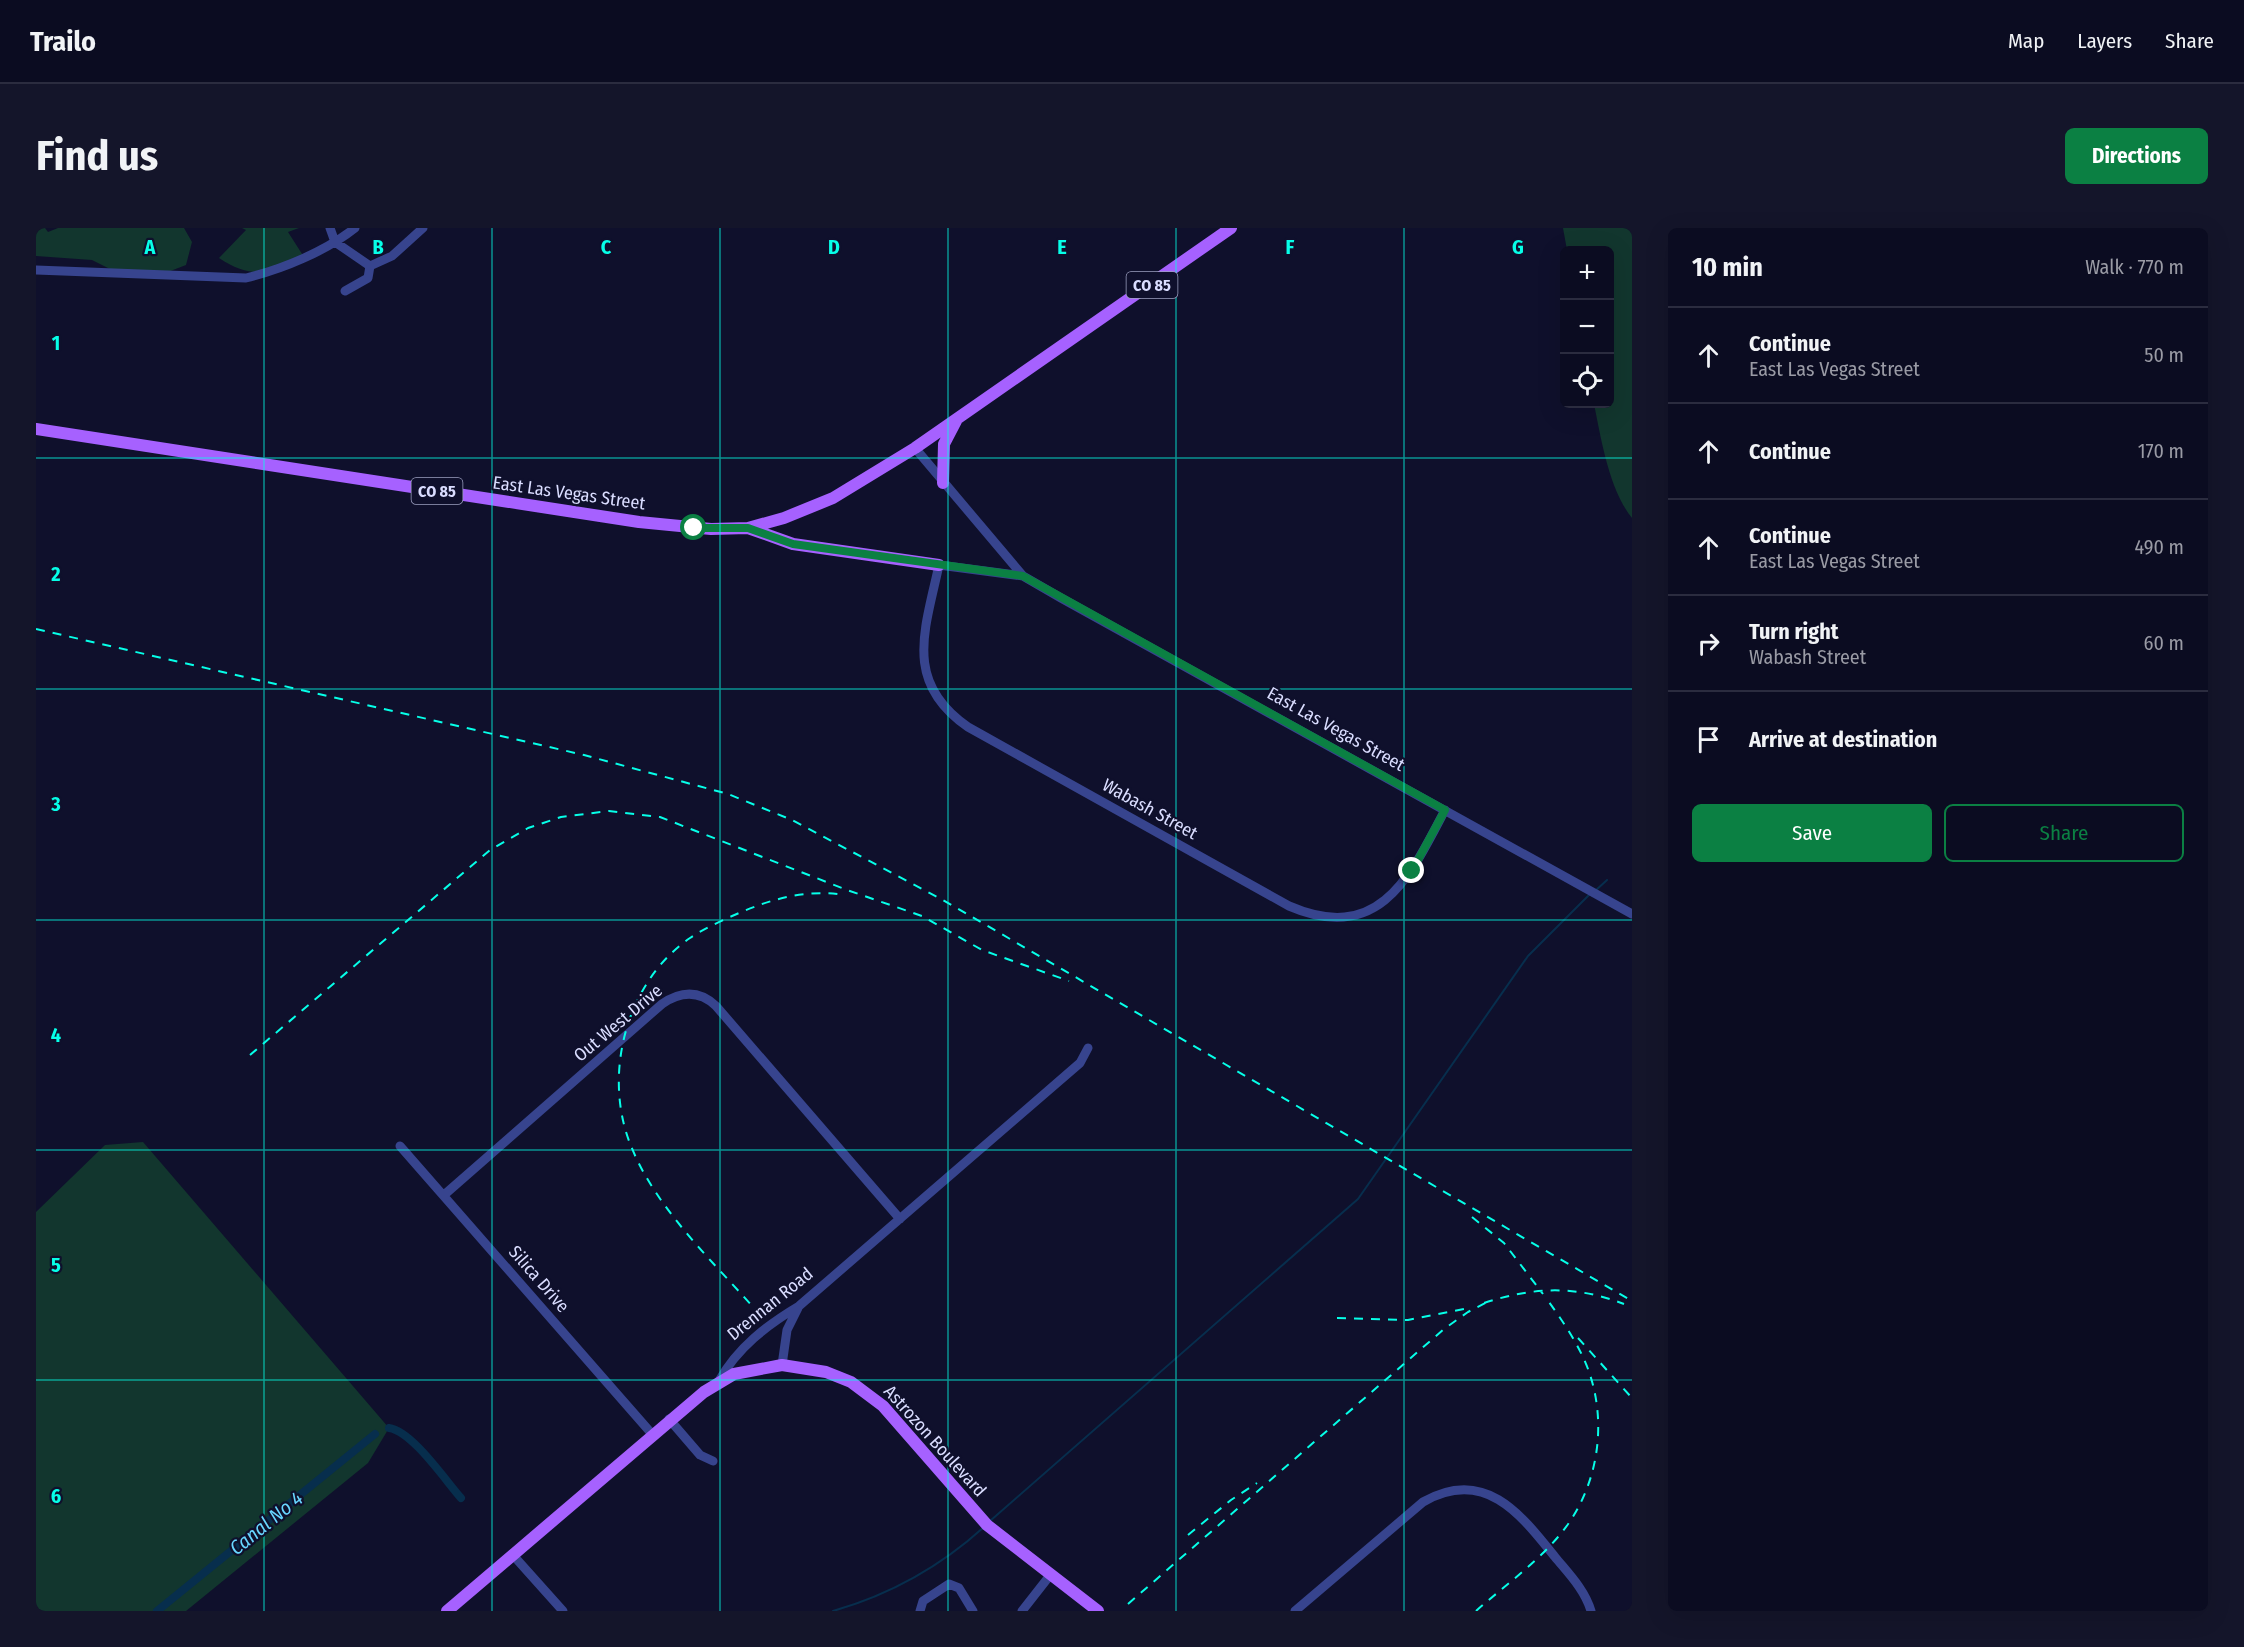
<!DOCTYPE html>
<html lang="en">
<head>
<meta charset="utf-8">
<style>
	body { margin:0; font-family:"Fira Sans Condensed",sans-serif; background:#14152a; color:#f1f3f6 }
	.controls { position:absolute; right:18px; top:18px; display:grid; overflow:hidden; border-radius:9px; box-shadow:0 6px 24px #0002 }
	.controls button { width:54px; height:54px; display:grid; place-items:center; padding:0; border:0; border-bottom:2px solid #2b2c3f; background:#0b0c21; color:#f1f3f6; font:30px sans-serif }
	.stop { position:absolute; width:18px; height:18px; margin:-14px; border:4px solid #0b8043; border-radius:50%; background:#fff }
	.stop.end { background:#0b8043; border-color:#fff; box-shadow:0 2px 6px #0008 }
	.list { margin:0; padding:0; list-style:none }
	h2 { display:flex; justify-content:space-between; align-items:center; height:78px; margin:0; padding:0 24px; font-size:26px }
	h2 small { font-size:20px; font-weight:400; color:#9a9ba5 }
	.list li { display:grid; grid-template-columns:39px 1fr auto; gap:18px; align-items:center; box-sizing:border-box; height:96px; padding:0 24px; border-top:2px solid #2b2c3f }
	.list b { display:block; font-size:22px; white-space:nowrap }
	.list p { margin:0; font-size:20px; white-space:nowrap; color:#9a9ba5 }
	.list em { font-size:20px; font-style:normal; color:#9a9ba5 }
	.actions { display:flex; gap:12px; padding:18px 24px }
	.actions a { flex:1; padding:14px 0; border:2px solid #0b8043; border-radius:9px; text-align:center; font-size:21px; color:#0b8043 }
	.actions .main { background:#0b8043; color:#fff }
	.icon { flex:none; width:33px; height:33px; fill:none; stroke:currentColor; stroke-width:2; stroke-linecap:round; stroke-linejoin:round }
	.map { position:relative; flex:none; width:1596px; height:1383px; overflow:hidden; border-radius:9px }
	header { display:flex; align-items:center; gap:36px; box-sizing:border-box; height:84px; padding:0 30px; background:#0b0c21; border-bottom:2px solid #2b2c3f }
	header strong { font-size:28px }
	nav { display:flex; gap:33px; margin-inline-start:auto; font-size:21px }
	.intro { display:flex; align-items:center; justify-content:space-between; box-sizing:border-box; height:144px; padding:0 36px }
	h1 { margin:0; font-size:42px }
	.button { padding:15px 27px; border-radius:9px; background:#0b8043; color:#fff; font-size:21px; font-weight:700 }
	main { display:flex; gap:36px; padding:0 36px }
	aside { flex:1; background:#0b0c21; border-radius:9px; box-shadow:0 6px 24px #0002 }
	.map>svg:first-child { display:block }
	.green { fill:#12362e }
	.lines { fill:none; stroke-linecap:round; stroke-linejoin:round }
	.stream { stroke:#072e4d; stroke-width:2 }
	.canal { stroke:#072e4d; stroke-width:8 }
	.minor { stroke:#37448e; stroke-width:9 }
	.major { stroke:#a661ff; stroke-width:12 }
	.rail { stroke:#06ffe8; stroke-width:2; stroke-dasharray:9 8; stroke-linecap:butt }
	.route { stroke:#0b8043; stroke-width:8 }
	.grid { fill:none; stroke:#06ffe8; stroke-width:1.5; stroke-opacity:0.55 }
	.labels { text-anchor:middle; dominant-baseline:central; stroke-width:4.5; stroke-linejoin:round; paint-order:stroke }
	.shield { fill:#0f102c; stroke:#9da0c0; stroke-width:1.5 }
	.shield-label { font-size:16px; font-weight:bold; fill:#daddff }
	.street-label { font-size:18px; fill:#daddff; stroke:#0f102c }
	.water-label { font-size:20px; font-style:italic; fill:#68d6ff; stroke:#0f102c }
	.grid-label { font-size:20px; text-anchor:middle; font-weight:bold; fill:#06ffe8; stroke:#0f102c; stroke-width:4.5; stroke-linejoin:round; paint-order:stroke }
</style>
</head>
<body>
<header>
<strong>Trailo</strong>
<nav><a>Map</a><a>Layers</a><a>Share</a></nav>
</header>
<div class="intro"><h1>Find us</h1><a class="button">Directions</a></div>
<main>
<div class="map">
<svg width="1596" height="1383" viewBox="0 0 1596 1383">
	<rect width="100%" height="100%" fill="#0f102c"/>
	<path class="green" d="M0 0H9L12 4 22 0H148L156 14 150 37 124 47 82 45 56 32 0 28Z
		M206 0H263L252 4 268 29C234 44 218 53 183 30L210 2Z
		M1527 0H1596V290C1573 262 1565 210 1558 176H1574V22H1531Z
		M107 914 353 1200 332 1235 150 1383H0V984L69 917Z"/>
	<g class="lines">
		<path class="stream" d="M1559 663 1571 652
			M954 1293 1322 971 1492 728 1554 666
			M797 1383C853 1367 905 1338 948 1299"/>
		<path class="canal" d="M353 1200C376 1203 409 1252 425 1270
			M121 1383 339 1206"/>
		<path class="minor" d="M294 0 299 14 334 38 356 28 387 0
			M0 42 210 50C247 41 290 23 319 0
			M309 63 332 50 334 38
			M879 220 987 348
			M1409 582C1374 649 1343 717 1253 678L932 499C867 454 889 402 903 337L987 348 1025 370 1596 686
			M364 918 616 1206
			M408 967 626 776C645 763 663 762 680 778L864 991
			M746 1137 751 1102 762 1080
			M683 1153C701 1120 731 1097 763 1078L1044 835 1052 820
			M633 1191 664 1227 677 1233
			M476 1326 527 1383
			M884 1383 887 1373 913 1356 923 1360 937 1383
			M986 1383 1015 1346
			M1259 1383 1387 1274C1448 1239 1484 1285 1519 1329 1533 1346 1549 1362 1555 1383"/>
		<path class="major" d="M0 201 603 294 675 301 712 300 748 290 797 270 879 220 1195 0
			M907 255 908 216 920 193
			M712 300 757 316 903 337
			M411 1383 668 1164 698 1146 746 1137 790 1144 815 1154 847 1178 951 1297 1062 1383"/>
		<path class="rail" d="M0 401 548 527 692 566 756 592 907 672 1596 1073
			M214 827 454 622 492 600 525 589 573 583 624 589 811 662 886 688 946 722 1033 753
			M1436 989 1468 1015 1507 1066
			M1448 1075C1497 1059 1539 1057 1588 1076
			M725 1088C680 1036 621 983 595 918 566 847 590 754 654 710 669 700 687 692 703 685 738 670 772 661 809 667
			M1301 1090 1372 1092 1428 1081
			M1542 1110 1596 1170
			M1152 1307 1195 1272 1221 1255
			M1092 1376 1408 1101 1432 1084 1455 1072
			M1440 1383C1467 1359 1498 1337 1522 1309 1561 1264 1573 1198 1552 1141 1543 1117 1528 1095 1513 1074"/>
	</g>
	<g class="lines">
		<path class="route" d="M658 300H712L757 316 987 348 1409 582 1376 643"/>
	</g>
	<path class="grid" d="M228 0V1383M456 0V1383M684 0V1383M912 0V1383M1140 0V1383M1368 0V1383M0 230H1596M0 461H1596M0 692H1596M0 922H1596M0 1152H1596"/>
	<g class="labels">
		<g class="shield">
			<rect x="1090.5" y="44" width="51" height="26" rx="4.5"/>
			<rect x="375.5" y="250" width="51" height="26" rx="4.5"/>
		</g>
		<g class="shield-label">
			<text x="1116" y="57">CO 85</text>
			<text x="401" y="263">CO 85</text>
		</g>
		<g class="street-label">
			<text transform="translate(533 265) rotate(8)">East Las Vegas Street</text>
			<text transform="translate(1300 501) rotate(29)">East Las Vegas Street</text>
			<text transform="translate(1114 581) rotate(29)">Wabash Street</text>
			<text transform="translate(582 795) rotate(-40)">Out West Drive</text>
			<text transform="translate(503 1051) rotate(49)">Silica Drive</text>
			<text transform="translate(734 1076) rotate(-39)">Drennan Road</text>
			<text transform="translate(899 1213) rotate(48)">Astrozon Boulevard</text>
		</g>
		<g class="water-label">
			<text transform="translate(230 1295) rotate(-39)">Canal No 4</text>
		</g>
	</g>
	<g class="grid-label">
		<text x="114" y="26">A</text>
		<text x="342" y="26">B</text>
		<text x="570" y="26">C</text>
		<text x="798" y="26">D</text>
		<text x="1026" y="26">E</text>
		<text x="1254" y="26">F</text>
		<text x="1482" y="26">G</text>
		<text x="20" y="122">1</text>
		<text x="20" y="353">2</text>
		<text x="20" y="583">3</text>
		<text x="20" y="814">4</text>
		<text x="20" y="1044">5</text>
		<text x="20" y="1275">6</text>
	</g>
</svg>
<div class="controls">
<button>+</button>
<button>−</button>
<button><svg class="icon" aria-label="locate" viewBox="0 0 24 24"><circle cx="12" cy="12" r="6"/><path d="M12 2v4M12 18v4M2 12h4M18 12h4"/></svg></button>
</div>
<div class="stop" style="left:658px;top:300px"></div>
<div class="stop end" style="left:1376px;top:643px"></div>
</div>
<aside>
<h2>10 min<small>Walk · 770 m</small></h2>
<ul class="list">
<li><svg class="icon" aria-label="ahead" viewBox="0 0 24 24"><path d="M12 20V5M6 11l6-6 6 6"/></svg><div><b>Continue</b><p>East Las Vegas Street</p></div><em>50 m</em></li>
<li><svg class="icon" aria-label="ahead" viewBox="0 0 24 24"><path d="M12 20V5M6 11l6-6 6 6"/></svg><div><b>Continue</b></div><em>170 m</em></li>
<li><svg class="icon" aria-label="ahead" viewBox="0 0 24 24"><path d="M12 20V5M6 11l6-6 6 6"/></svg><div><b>Continue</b><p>East Las Vegas Street</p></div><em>490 m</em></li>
<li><svg class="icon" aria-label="right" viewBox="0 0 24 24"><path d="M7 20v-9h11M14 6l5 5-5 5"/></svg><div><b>Turn right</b><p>Wabash Street</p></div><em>60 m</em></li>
<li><svg class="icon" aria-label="arrive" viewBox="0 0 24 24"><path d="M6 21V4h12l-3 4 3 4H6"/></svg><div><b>Arrive at destination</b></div></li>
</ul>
<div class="actions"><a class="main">Save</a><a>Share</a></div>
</aside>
</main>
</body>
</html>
